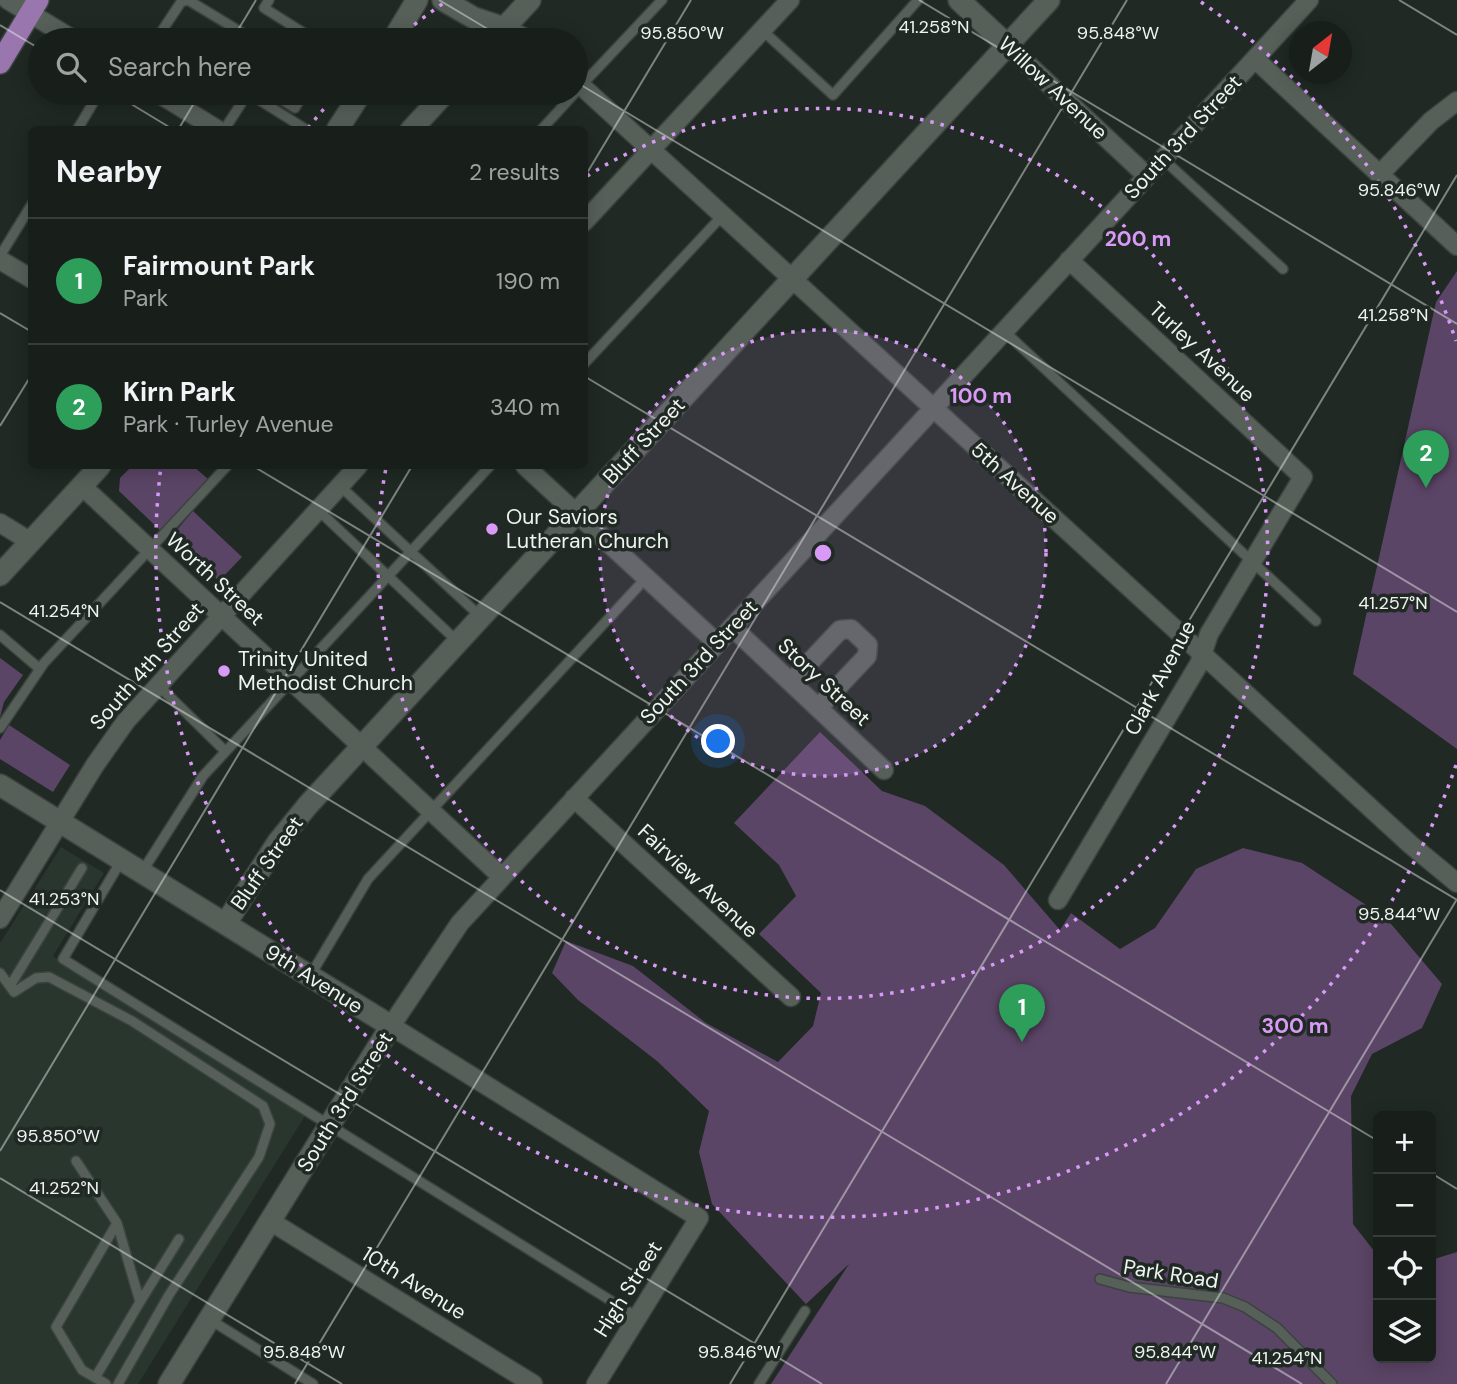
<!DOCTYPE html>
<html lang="en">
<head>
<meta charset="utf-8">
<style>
	body { margin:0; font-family:"DM Sans",sans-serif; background:#252c27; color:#f1f3f6 }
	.controls { position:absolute; right:21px; bottom:21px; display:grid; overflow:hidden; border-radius:10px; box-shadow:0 4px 18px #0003 }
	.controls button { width:63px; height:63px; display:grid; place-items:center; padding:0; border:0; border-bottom:2px solid #363d39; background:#181f1a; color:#f1f3f6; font:35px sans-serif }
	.compass { position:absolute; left:1289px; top:21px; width:63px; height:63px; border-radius:50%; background:#181f1a; box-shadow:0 4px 18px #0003; rotate:31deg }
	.you { position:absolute; left:719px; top:742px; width:24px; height:24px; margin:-18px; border:5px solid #fff; border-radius:50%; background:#1a73e8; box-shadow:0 0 0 10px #1a73e833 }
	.badge { display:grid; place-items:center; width:46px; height:46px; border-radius:50%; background:#1a73e8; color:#fff; font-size:23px; font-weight:700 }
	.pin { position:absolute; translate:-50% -58px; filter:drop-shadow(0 2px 4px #0008) }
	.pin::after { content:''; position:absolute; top:37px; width:24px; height:21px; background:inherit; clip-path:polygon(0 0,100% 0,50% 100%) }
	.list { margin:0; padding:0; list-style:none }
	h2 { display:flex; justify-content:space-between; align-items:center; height:91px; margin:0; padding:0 28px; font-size:30px }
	h2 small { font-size:23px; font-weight:400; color:#9fa2a2 }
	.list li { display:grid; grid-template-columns:46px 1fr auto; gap:21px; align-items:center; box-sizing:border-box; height:126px; padding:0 28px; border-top:2px solid #363d39 }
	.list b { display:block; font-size:26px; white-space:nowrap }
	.list p { margin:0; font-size:23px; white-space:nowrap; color:#9fa2a2 }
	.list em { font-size:23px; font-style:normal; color:#9fa2a2 }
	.icon { flex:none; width:38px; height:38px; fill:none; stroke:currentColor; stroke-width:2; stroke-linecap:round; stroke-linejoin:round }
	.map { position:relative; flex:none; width:1457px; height:1384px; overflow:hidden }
	.search { position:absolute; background:#181f1a; box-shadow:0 4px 18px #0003; left:28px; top:28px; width:560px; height:77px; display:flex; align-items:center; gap:18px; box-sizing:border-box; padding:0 24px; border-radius:38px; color:#9fa2a2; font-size:26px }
	.panel { position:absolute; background:#181f1a; box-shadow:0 4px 18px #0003; left:28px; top:126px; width:560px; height:343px; border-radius:10px }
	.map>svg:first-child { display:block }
	.built { fill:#28362d }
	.green { fill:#5b4566 }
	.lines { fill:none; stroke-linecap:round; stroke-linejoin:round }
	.lane-casing { stroke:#3c433f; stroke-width:12 }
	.street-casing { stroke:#3c433f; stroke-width:21 }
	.secondary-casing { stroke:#3c433f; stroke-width:24 }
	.primary-casing { stroke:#3c433f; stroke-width:24 }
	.lane { stroke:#566059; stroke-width:9 }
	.street { stroke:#566059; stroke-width:18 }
	.secondary { stroke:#566059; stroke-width:21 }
	.primary { stroke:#9a76ae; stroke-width:21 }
	.ticks { fill:none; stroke:#eff4f1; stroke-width:2; stroke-opacity:0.45 }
	.ring { fill:none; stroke:#d99af7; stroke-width:3.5; stroke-dasharray:3.5 7 }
	.poi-dot { fill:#d99af7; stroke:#202923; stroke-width:2.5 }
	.labels { text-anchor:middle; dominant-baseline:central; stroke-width:7; stroke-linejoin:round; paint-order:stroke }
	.street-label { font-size:21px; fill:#eff4f1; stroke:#202923 }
	.poi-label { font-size:21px; fill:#eff4f1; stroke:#202923; text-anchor:start }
	.ticks-label { font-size:18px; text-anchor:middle; fill:#eff4f1; stroke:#202923; stroke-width:7; stroke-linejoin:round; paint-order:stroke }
	.centre { fill:#d99af7; stroke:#202923; stroke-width:3.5 }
	.ring-label { font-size:21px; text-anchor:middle; font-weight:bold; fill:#d99af7; stroke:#202923; stroke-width:7; stroke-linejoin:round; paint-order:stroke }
</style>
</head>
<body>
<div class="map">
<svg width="1457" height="1384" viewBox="0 0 1457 1384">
	<rect width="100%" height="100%" fill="#202923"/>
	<path class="built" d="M61 847 104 873 53 956 305 1116 138 1384H0V943Z"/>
	<path class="green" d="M1457 271V749L1353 674 1436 302Z
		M132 466H193L208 479 161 531 119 491 120 478Z
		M193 511 242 557 219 581 170 538Z
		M0 658 23 675 4 702 0 717Z
		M9 725 70 765 53 792 0 759V740Z
		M820 732 882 791 925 806 1004 865 1060 930 1071 913 1120 949 1155 928 1196 869 1243 848 1302 863 1386 918 1442 984 1422 1028 1372 1054 1351 1096 1353 1224 1378 1256V1358H1431V1260L1457 1252V1384H771L849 1264 806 1304 712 1204 699 1152 709 1111 657 1061 578 1000 552 973 566 941 633 966 706 1023 778 1062 813 1026 821 993 759 934 796 896 779 865 734 823Z"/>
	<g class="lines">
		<g class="lane-casing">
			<path id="lane" d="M269 0 264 8 315 40
				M762 30 833 95 918 0
				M160 34 169 40
				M156 40 181 2 188 0 254 40
				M292 40 298 30
				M579 88 662 0
				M271 93 295 108 304 93
				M77 130 99 93
				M224 130 248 93 307 130
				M541 130 575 93
				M1163 159 1283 269
				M0 256 32 204
				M1004 331 1316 621
				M584 364 722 216
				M340 486 480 616
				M318 510 458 642
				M0 635 40 669
				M158 685 225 751
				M0 728 44 663 227 466
				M121 861 63 959 637 1317
				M142 872 203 776 490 466
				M0 973 14 992 36 978 49 977 132 1021 263 1106 270 1124 259 1157 169 1295 118 1384
				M310 976 368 879 646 578
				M10 986 82 868
				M76 1161 117 1223 56 1327 82 1370 106 1384
				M1100 1279 1129 1287 1223 1298 1245 1307 1277 1328 1332 1384
				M140 1302 179 1239
				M209 1319 313 1384
				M95 1378 140 1302 117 1223
				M759 1384 805 1311"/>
		</g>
		<g class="street-casing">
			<path id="street" d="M8 0 74 40
				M504 28 530 40
				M1007 45 1147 176
				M1255 59 1457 246
				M576 81 1411 845 1457 883
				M158 93 218 130
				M1379 175 1431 121 1457 101
				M584 222 790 0
				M0 260 32 279
				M525 466 717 643
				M82 486 502 877
				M0 523 31 542
				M732 627 884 770
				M791 682 840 630 851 629 868 645 867 656 818 708
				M574 798 791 997
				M1058 900 1199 664 1209 634 1303 477 1069 260
				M0 919 95 765 126 721 358 466
				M270 1221 533 1384
				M596 1384 699 1218 391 1026 460 923 1309 0"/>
		</g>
		<g class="secondary-casing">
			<path id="secondary" d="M443 0 474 18 504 28
				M959 0 1007 45
				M393 40 417 0
				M493 40 530 0
				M337 130 361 93
				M411 130 445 93
				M0 575 100 466
				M0 785 391 1026 169 1384
				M226 923 278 842 308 805 1049 0"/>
		</g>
		<g class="primary-casing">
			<path id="primary" d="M0 63 38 0"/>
		</g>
		<use href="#lane" class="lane"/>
		<use href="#street" class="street"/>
		<use href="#secondary" class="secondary"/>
		<use href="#primary" class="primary"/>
	</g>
	<path class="ticks" d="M439 0 506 40M919 0 1457 324M1399 0 1457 35M0 25 40 49M232 40 256 0M576 82 1457 612M113 93 174 130M178 130 200 93M584 178 691 0M0 313 32 332M584 376 1457 900M0 426 32 374M253 466 1378 1141M0 602 1302 1384M0 890 822 1384M0 1151 412 466M1431 1173 1457 1189M0 1178 342 1384M295 1384 1127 0M730 1384 1457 175M1166 1384 1457 899"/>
	<circle cx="823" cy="553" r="223" fill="#d99af7" fill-opacity=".12"/>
	<g class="ring">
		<circle cx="823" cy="553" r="223"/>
		<path d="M587 176A445 445 0 1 1 386 468"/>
		<path d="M1456 765A668 668 0 0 1 161 466M308 128A668 668 0 0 1 338 93M398 38A668 668 0 0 1 445 2M1201 2A668 668 0 0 1 1456 341"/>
	</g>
	<g class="poi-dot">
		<circle cx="492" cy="529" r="7"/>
		<circle cx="224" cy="671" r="7"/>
	</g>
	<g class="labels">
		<g class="street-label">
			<text transform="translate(1053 88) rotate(43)">Willow Avenue</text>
			<text transform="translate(1183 137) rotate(-47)">South 3rd Street</text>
			<text transform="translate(1202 352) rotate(43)">Turley Avenue</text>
			<text transform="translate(644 441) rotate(-47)">Bluff Street</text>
			<text transform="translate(1015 483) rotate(42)">5th Avenue</text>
			<text transform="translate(215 579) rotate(43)">Worth Street</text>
			<text transform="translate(699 662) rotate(-47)">South 3rd Street</text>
			<text transform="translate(147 666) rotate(-49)">South 4th Street</text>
			<text transform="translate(1160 678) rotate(-62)">Clark Avenue</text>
			<text transform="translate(824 682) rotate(43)">Story Street</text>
			<text transform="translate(267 863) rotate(-55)">Bluff Street</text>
			<text transform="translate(698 881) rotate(43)">Fairview Avenue</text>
			<text transform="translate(314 979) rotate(32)">9th Avenue</text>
			<text transform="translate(345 1102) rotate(-58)">South 3rd Street</text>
			<text transform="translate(1171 1274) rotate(9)">Park Road</text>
			<text transform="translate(414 1283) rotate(32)">10th Avenue</text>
			<text transform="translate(628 1289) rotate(-58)">High Street</text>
		</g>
		<g class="poi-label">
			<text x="506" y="517">Our Saviors<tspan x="506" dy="24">Lutheran Church</tspan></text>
			<text x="238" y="659">Trinity United<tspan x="238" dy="24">Methodist Church</tspan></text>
		</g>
	</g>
	<g class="ticks-label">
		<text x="934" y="33">41.258°N</text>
		<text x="1118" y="39">95.848°W</text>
		<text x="682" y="39">95.850°W</text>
		<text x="1399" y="196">95.846°W</text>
		<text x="1393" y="321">41.258°N</text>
		<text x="1393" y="609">41.257°N</text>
		<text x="64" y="617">41.254°N</text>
		<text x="64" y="905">41.253°N</text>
		<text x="1399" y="920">95.844°W</text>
		<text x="58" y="1142">95.850°W</text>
		<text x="64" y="1194">41.252°N</text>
		<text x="304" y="1358">95.848°W</text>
		<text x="739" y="1358">95.846°W</text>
		<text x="1175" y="1358">95.844°W</text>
		<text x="1287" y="1364">41.254°N</text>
	</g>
	<circle cx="823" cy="553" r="10" class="centre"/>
	<g class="ring-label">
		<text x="1138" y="246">200 m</text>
		<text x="981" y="403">100 m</text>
		<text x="1295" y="1033">300 m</text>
	</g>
</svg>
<div class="controls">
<button>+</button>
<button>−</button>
<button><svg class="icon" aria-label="locate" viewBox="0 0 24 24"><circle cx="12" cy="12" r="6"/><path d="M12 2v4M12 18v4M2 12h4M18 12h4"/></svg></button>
<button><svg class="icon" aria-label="layers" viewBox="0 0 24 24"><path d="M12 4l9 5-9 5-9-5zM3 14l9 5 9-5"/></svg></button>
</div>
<svg class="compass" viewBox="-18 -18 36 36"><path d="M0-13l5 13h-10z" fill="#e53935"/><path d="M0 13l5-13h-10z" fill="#9fa2a2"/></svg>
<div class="you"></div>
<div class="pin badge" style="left:1022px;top:1042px;background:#2e9e5b">1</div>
<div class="pin badge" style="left:1426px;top:488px;background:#2e9e5b">2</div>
<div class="search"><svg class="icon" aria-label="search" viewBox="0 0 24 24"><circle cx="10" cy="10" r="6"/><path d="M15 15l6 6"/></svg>Search here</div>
<section class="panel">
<h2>Nearby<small>2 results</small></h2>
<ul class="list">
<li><span class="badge" style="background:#2e9e5b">1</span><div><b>Fairmount Park</b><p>Park</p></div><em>190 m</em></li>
<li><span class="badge" style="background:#2e9e5b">2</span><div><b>Kirn Park</b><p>Park · Turley Avenue</p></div><em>340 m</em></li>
</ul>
</section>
</div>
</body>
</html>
